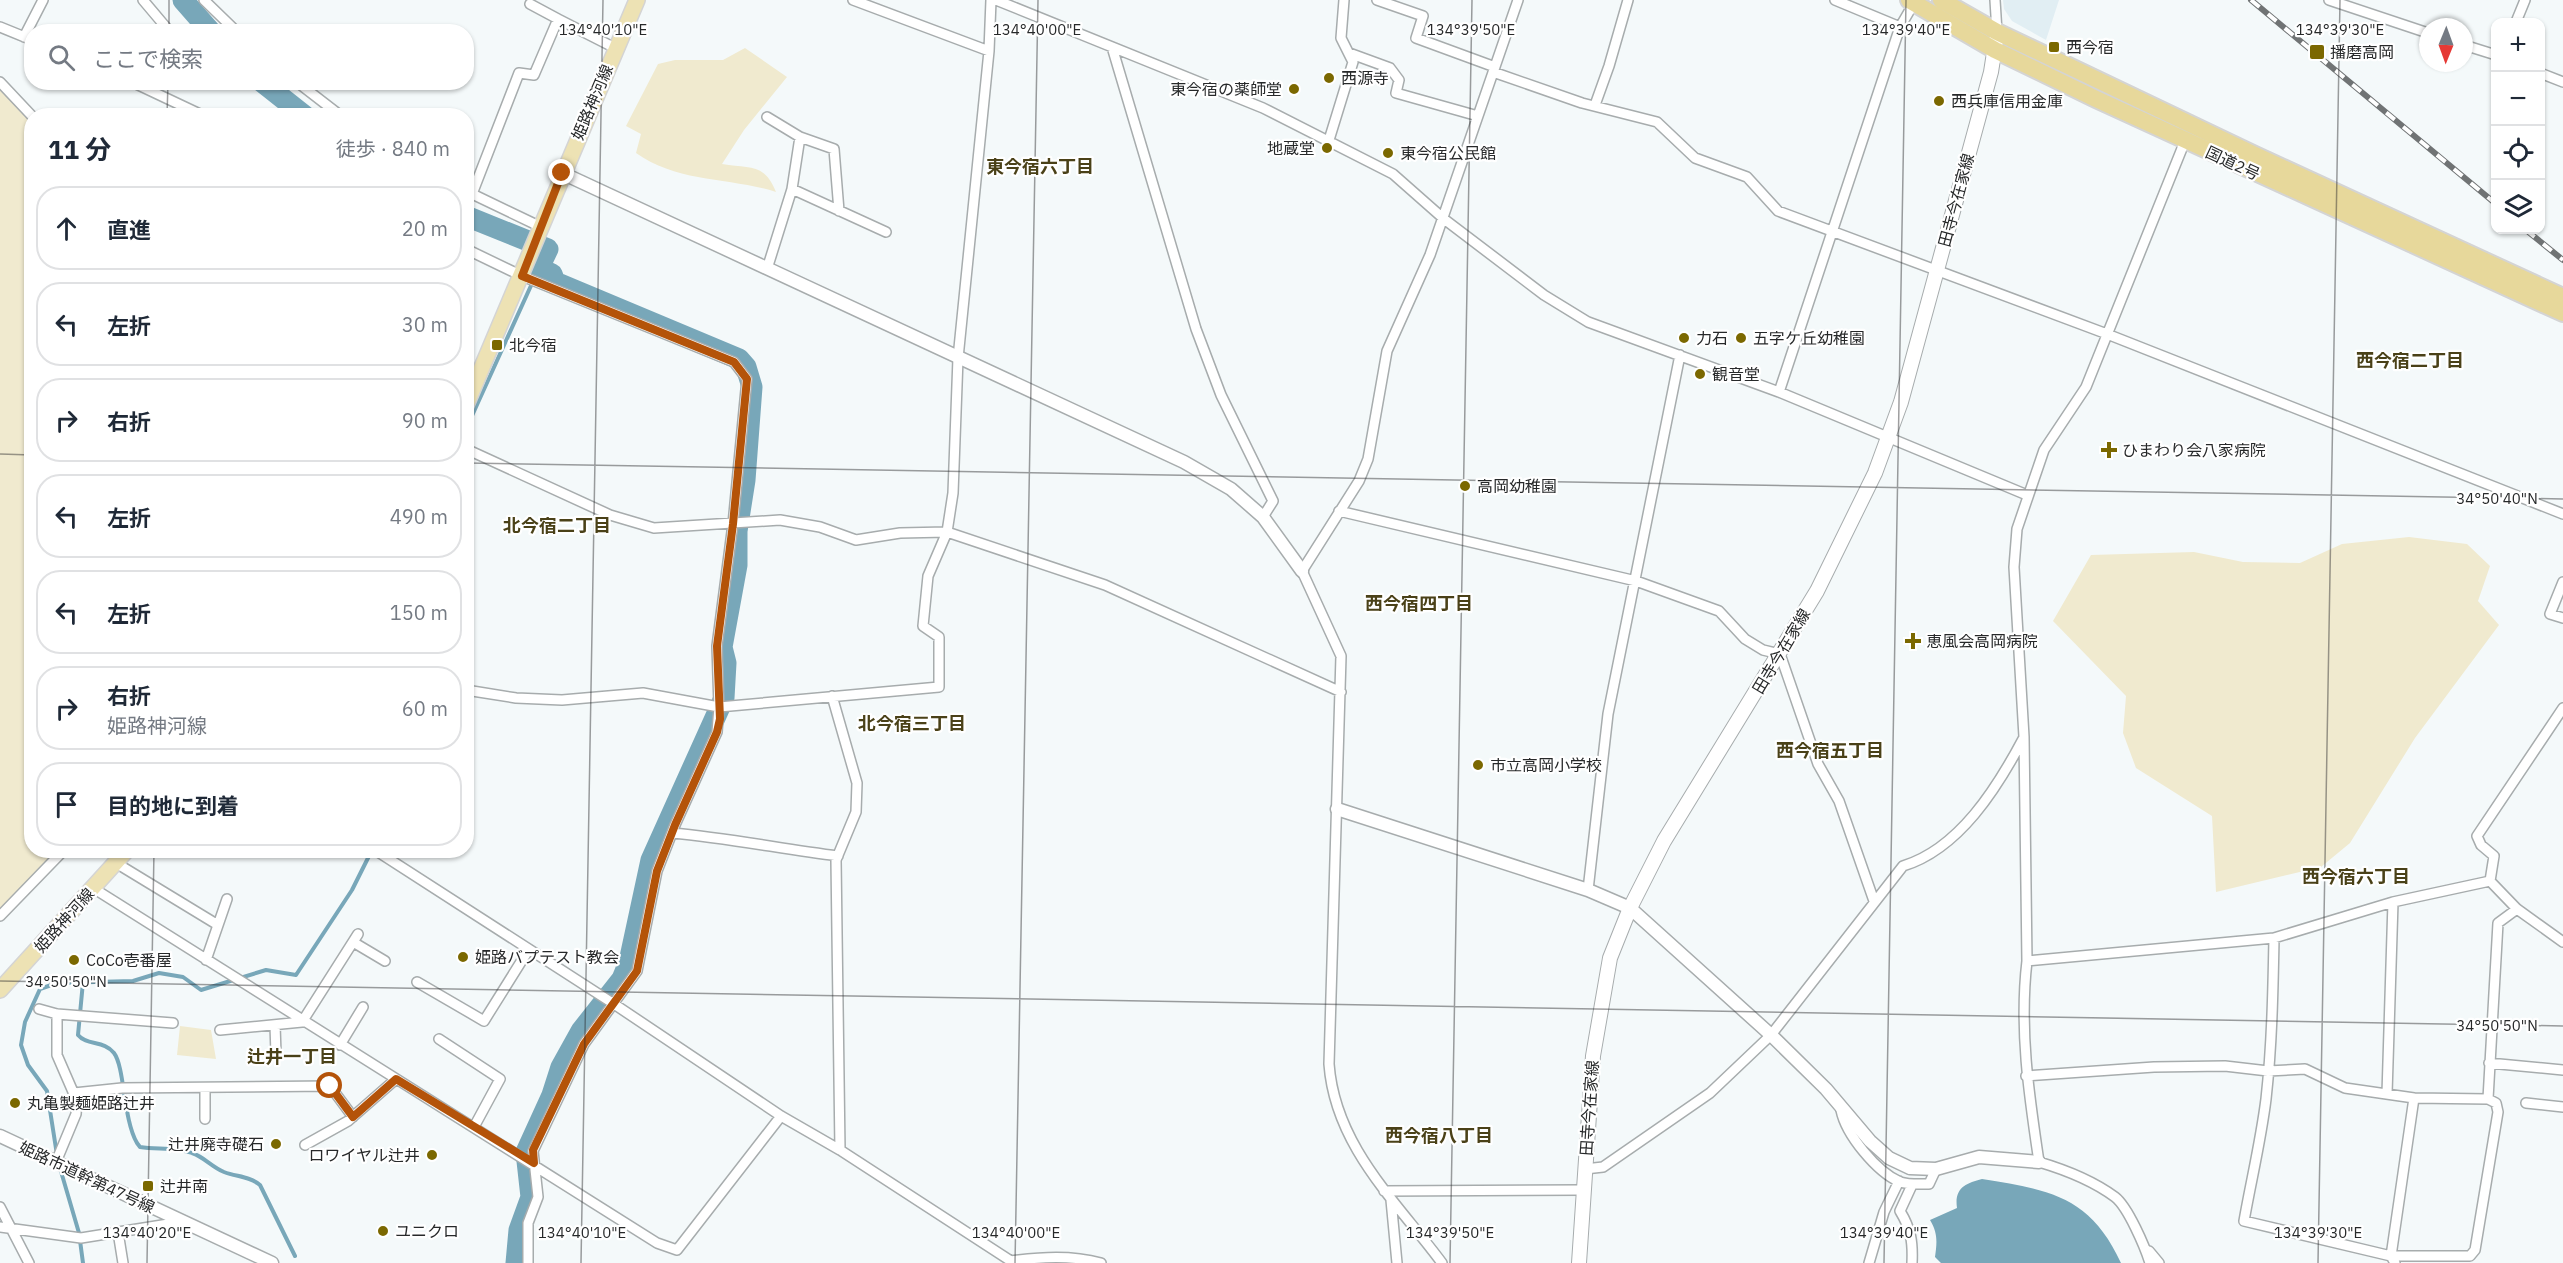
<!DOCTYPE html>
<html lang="ja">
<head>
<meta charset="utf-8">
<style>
	body { margin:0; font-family:"IBM Plex Sans","Noto Sans JP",sans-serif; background:#f6f6f7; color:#1f2937 }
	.controls { position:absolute; right:18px; top:18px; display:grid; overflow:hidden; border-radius:12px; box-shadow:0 2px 4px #0004 }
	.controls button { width:54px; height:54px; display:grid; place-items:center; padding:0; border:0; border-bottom:2px solid #e0e1e3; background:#fff; color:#1f2937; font:30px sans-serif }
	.compass { position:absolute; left:2419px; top:18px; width:54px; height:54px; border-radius:50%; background:#fff; box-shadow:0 2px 4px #0004; rotate:181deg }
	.stop { position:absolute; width:18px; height:18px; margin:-14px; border:4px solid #b45309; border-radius:50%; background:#fff }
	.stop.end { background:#b45309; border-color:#fff; box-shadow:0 2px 6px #0008 }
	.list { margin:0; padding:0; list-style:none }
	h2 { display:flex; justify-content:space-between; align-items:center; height:78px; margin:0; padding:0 24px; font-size:26px }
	h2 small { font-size:20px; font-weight:400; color:#747a83 }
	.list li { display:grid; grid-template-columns:39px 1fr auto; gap:18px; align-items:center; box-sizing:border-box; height:84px; margin:0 12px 12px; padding:0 12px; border:2px solid #e0e1e3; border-radius:24px }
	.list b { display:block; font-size:22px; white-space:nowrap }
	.list p { margin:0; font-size:20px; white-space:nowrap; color:#747a83 }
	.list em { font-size:20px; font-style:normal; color:#747a83 }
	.icon { flex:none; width:33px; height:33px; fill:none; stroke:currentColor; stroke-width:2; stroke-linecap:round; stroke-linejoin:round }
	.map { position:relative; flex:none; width:2563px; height:1263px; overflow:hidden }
	.search { position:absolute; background:#fff; box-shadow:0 2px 4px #0004; left:24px; top:24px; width:450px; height:66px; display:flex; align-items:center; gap:15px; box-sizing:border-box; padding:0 21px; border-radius:24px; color:#747a83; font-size:22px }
	.panel { position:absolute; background:#fff; box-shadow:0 2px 4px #0004; left:24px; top:108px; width:450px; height:750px; border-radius:24px }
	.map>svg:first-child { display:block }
	.built { fill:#e1eef3 }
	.green { fill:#f0eacf }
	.water { fill:#78a7b9 }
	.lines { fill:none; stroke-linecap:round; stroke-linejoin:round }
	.stream { stroke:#78a7b9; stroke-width:4 }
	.river { stroke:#78a7b9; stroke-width:21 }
	.minor-casing { stroke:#a7acad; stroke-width:12 }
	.tertiary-casing { stroke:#a7acad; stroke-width:15 }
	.secondary-casing { stroke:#a7acad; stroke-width:16 }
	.primary-casing { stroke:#d4d4d4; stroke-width:18 }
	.trunk-casing { stroke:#d4d4d4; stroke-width:20 }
	.minor { stroke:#fff; stroke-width:9 }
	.tertiary { stroke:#fff; stroke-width:12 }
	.secondary { stroke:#fff; stroke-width:14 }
	.primary { stroke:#ede2b4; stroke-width:15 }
	.trunk { stroke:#e7d89b; stroke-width:16 }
	.rail-casing { stroke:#707374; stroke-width:6 }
	.rail { stroke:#fff; stroke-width:4; stroke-dasharray:11; stroke-linecap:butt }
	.route { stroke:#b45309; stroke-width:8 }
	.ticks { fill:none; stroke:#27292a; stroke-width:1.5; stroke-opacity:0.45 }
	.poi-dot { fill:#7b6800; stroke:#fff; stroke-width:2 }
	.labels { text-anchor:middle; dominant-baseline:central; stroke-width:4.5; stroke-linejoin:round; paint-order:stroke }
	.poi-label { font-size:16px; fill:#27292a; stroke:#fff; text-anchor:start }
	.street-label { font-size:16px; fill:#27292a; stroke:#fff }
	.neighbourhood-label { font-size:18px; font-weight:bold; fill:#4a4118; stroke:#fff }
	.ticks-label { font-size:15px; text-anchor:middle; fill:#27292a; stroke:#fff; stroke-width:4.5; stroke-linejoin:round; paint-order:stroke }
</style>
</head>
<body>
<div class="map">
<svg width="2563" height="1263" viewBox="0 0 2563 1263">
	<rect width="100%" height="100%" fill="#f4f9fa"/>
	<path class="built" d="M2003 0H2059L2046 40 2012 21 2004 9Z"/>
	<path class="green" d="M745 48 787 77 744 130 722 164C749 169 764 162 776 192 729 177 678 183 636 153L641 134 626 126 658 64 675 60H723Z
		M0 86 31 123 32 850 58 851 0 911Z
		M2409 537 2467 544 2490 566 2478 601 2499 625 2415 738 2350 843 2321 867 2216 892 2212 816 2136 768 2123 733 2126 696 2053 621 2091 555 2194 552 2243 562 2300 563 2342 544Z
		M180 1026 211 1030 216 1059 177 1055Z"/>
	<path class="water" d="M1982 1179C2050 1190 2090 1196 2121 1263H1941L1935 1257C1937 1243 1938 1233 1930 1220L1957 1208C1954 1188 1966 1183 1982 1179Z"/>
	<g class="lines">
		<path class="stream" d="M466 429 539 268
			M83 982 78 1035C87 1046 104 1040 114 1053 125 1068 123 1119 137 1143L140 1147C157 1150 174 1146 192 1153 204 1157 212 1167 224 1172 237 1177 249 1176 260 1185L295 1256
			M57 1155 47 1091 28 1065 21 1045 25 1022 40 989 57 983 133 981 159 973 183 977 201 990 266 970 296 975 352 890 372 850
			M60 1168 79 1233 83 1263"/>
		<path class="river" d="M183 0 211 32
			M262 82 305 116
			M466 216 548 249 539 268 552 274 555 282 739 359 746 367 752 387 745 480 737 531V565L722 647 726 663 724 698 651 860 629 962 622 979 581 1031 561 1067 552 1095 526 1152 531 1197 519 1230 516 1263"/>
		<g class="minor-casing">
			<path id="minor" d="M143 0 170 32
				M204 0 237 32
				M853 0 989 51
				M996 0 1263 108 1393 174 1444 219 1544 295 1588 322 1779 392 2027 495
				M1377 0 1423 16 1416 38 1495 67
				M1835 0 1900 27
				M1995 0 1997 32
				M2329 0 2428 33
				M530 4 558 19
				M2516 22 2525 0
				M0 27 32 40
				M24 37 43 0
				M2464 45 2496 55
				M1112 47 1196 329 1221 395 1273 501 1263 517
				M1349 53 1390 68 1399 80 1396 93 1478 116
				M1493 72 1582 103 1657 122 1695 158 1747 177 1778 211 2107 334 2563 514
				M2540 73 2563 82
				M0 82 32 116
				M132 82 204 116
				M297 82 341 116
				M1595 105 1609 66 1628 0
				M767 117 800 137 834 149 839 211
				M1329 140 1353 62 1341 38 1344 0
				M792 189 886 232
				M466 191 541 227
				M472 194 519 73 534 75 558 19 615 48
				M466 249 522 276 734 362 747 379 733 524 717 646 719 707 939 687V637L923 626 928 576 947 532 953 493 958 358 989 51 991 0
				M767 269 792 189 800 137
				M1779 392 1900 27 1914 3
				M466 449 610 515 654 528 780 520 820 527 856 540 900 533 947 532 1105 585 1341 692
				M1339 511 1636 581 1719 611 1745 639 1763 650 1780 654 1818 764 1839 801 1874 901
				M2563 582 2550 614 2563 618
				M466 690 516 698 562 700 643 693 719 707 717 732 675 825 657 871 637 971 584 1044 533 1151 538 1197 528 1223V1263
				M832 696 857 783 856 812 836 860 840 1150
				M2563 708 2477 836 2481 845 2494 856 2490 881 2517 909 2563 942
				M672 833C728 838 782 849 838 856
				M375 850 614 1004 781 1116 840 1150 1014 1263
				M116 863 218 925
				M93 888C281 1006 469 1125 657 1243L677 1250 781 1116
				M1588 890 1608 714 1680 355
				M0 916 64 850
				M353 942 385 961
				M206 960 227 899
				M2027 961 2274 938 2393 902 2490 881
				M417 982 484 1021 529 949
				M39 1009 57 1014 173 1023
				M275 1025 276 1054
				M220 1030 302 1022 358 934
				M439 1039 500 1079 474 1127
				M340 1045 363 1007
				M2489 1063 2563 1070
				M2026 1076 2154 1067 2225 1066 2268 1071 2305 1069 2345 1088 2414 1098 2488 1099 2496 1103 2498 1112 2475 1250 2470 1256H2391L2244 1221C2251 1181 2261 1140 2266 1099 2272 1045 2273 991 2274 938
				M205 1088V1119
				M74 1093 122 1088 330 1086 353 1117
				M2387 1094 2393 902
				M2488 1099 2498 923 2517 909
				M2526 1103 2563 1107
				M1841 1110C1846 1135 1877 1172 1900 1182 1910 1185 1919 1184 1929 1184L1936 1169
				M305 1145 348 1121 396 1079
				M56 1162 76 1114 77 1101 57 1055V1014
				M1585 1169 1603 1167 1710 1093 1771 1035 1903 866C1959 849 1997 788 2023 739
				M1384 1191 1583 1190
				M1391 1200 1397 1263
				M0 1207 29 1263
				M0 1227 81 1238 181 1222
				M118 1232 123 1263
				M2149 1251 2159 1263
				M1010 1261C1042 1257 1071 1255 1101 1263
				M1442 1263C1396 1201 1335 1146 1329 1064L1341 656 1302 571 1359 481 1368 459 1387 351 1430 255 1518 0
				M1869 1263 1884 1212 1899 1181
				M1912 1263C1913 1242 1911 1229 1900 1211L1912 1185
				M2150 1263C2145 1247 2128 1207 2115 1197 2092 1180 2066 1170 2039 1162 2029 1095 2019 1029 2027 961L2024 737 2014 567 2017 529 2044 450 2086 387 2185 141
				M2395 1263 2391 1256 2414 1098"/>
		</g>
		<g class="tertiary-casing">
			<path id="tertiary" d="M562 173 1184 462 1231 489 1263 517 1302 571
				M1337 809 1588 890 1630 908 1771 1035 1826 1089 1870 1141 1889 1158 1910 1168 1936 1169 1979 1157 2039 1162
				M0 1136 272 1263"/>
		</g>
		<g class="secondary-casing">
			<path id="secondary" d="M1579 1263 1593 1056 1610 958 1630 908 1664 841 1817 591 1875 473 1901 402 1991 72 1996 40"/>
		</g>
		<g class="primary-casing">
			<path id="primary" d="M466 405 637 0
				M0 990 127 850"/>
		</g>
		<g class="trunk-casing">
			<path id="trunk" d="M1909 0 1995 50 2096 99 2563 313
				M1941 0 1997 32 2255 155 2563 297"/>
		</g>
		<use href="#minor" class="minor"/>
		<use href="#tertiary" class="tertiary"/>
		<use href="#secondary" class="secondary"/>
		<use href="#primary" class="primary"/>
		<use href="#trunk" class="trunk"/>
		<g class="rail-casing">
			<path id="rail" d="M2251 0 2496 204
				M2526 230 2563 260"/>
		</g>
		<use href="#rail" class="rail"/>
	</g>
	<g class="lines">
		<path class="route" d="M330 1086 353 1117 396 1079 534 1163 533 1150 584 1044 637 971 657 871 675 825 717 732 720 719 717 646 733 524 747 379 734 362 522 276 562 173"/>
	</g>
	<path class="ticks" d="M169 32V0M167 116 168 82M0 454 32 455M466 463 2563 499M0 981 2563 1026M147 1263 154 850M581 1263 603 0M1015 1263 1038 0M1450 1263 1472 0M1884 1263 1906 0M2318 1263 2340 0"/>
	<g class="poi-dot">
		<rect x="2048" y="41" width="12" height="12" rx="3"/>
		<rect x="2309" y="44" width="16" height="16" rx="3"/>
		<circle cx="1329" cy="78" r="6"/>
		<circle cx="1294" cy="89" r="6"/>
		<circle cx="1939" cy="101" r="6"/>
		<circle cx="1327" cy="148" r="6"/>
		<circle cx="1388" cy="153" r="6"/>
		<circle cx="1684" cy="338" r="6"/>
		<circle cx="1741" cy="338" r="6"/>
		<rect x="491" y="339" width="12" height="12" rx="3"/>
		<circle cx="1700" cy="374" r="6"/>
		<path d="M2106 441h6v6h6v6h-6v6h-6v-6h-6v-6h6z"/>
		<circle cx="1465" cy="486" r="6"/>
		<path d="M1910 632h6v6h6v6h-6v6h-6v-6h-6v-6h6z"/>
		<circle cx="1478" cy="765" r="6"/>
		<circle cx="463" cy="957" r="6"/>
		<circle cx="74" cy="960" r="6"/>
		<circle cx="15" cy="1103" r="6"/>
		<circle cx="276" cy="1144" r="6"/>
		<circle cx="432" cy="1155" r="6"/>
		<rect x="142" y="1180" width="12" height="12" rx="3"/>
		<circle cx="383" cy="1231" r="6"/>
	</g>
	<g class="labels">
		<g class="poi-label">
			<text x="2066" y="47">西今宿</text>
			<text x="2330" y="52">播磨高岡</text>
			<text x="1341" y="78">西源寺</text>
			<text x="1282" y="89" text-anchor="end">東今宿の薬師堂</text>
			<text x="1951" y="101">西兵庫信用金庫</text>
			<text x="1315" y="148" text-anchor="end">地蔵堂</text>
			<text x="1400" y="153">東今宿公民館</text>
			<text x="1696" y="338">力石</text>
			<text x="1753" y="338">五字ケ丘幼稚園</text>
			<text x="509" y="345">北今宿</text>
			<text x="1712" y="374">観音堂</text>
			<text x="2122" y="450">ひまわり会八家病院</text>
			<text x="1477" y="486">高岡幼稚園</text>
			<text x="1926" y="641">恵風会高岡病院</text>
			<text x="1490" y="765">市立高岡小学校</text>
			<text x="475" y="957">姫路バプテスト教会</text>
			<text x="86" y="960">CoCo壱番屋</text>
			<text x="27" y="1103">丸亀製麺姫路辻井</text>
			<text x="264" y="1144" text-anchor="end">辻井廃寺礎石</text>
			<text x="420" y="1155" text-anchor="end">ロワイヤル辻井</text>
			<text x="160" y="1186">辻井南</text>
			<text x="395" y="1231">ユニクロ</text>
		</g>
		<g class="street-label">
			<text transform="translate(592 102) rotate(-67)">姫路神河線</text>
			<text transform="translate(2233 163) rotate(25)">国道2号</text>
			<text transform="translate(1956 200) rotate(-75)">田寺今在家線</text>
			<text transform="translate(1781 651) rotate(-59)">田寺今在家線</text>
			<text transform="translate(64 920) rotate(-48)">姫路神河線</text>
			<text transform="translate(1589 1108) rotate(-86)">田寺今在家線</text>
			<text transform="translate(87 1177) rotate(25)">姫路市道幹第47号線</text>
		</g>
		<g class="neighbourhood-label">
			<text x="1040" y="166">東今宿六丁目</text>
			<text x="2410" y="360">西今宿二丁目</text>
			<text x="557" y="525">北今宿二丁目</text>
			<text x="1419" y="603">西今宿四丁目</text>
			<text x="912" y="723">北今宿三丁目</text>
			<text x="1830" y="750">西今宿五丁目</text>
			<text x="2356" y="876">西今宿六丁目</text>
			<text x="292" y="1056">辻井一丁目</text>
			<text x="1439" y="1135">西今宿八丁目</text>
		</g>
	</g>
	<g class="ticks-label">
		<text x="603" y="35">134°40'10"E</text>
		<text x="1037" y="35">134°40'00"E</text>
		<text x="1471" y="35">134°39'50"E</text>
		<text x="1906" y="35">134°39'40"E</text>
		<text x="2340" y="35">134°39'30"E</text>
		<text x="2497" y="504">34°50'40"N</text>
		<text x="66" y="987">34°50'50"N</text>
		<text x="2497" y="1031">34°50'50"N</text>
		<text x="147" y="1238">134°40'20"E</text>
		<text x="582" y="1238">134°40'10"E</text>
		<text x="1016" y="1238">134°40'00"E</text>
		<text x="1450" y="1238">134°39'50"E</text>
		<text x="1884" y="1238">134°39'40"E</text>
		<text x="2318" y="1238">134°39'30"E</text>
	</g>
</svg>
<div class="controls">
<button>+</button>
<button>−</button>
<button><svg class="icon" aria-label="locate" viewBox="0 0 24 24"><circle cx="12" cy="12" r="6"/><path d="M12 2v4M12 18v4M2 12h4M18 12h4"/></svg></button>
<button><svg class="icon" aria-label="layers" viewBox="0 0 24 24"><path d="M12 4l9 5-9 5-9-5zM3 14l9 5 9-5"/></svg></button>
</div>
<svg class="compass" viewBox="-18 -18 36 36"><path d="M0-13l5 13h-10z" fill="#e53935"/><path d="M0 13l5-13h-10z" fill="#747a83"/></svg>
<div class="stop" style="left:330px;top:1086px"></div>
<div class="stop end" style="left:562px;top:173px"></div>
<div class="search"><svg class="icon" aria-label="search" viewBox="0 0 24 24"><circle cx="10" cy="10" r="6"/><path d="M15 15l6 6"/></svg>ここで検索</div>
<section class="panel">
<h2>11 分<small>徒歩 · 840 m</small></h2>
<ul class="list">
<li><svg class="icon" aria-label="ahead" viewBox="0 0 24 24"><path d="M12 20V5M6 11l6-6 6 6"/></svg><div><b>直進</b></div><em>20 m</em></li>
<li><svg class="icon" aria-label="left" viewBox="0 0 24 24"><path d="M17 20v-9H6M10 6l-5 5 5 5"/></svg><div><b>左折</b></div><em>30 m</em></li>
<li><svg class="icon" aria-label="right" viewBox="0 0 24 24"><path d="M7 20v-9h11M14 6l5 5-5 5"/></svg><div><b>右折</b></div><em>90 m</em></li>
<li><svg class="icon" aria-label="left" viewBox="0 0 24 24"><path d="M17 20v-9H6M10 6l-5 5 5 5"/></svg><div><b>左折</b></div><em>490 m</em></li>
<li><svg class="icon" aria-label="left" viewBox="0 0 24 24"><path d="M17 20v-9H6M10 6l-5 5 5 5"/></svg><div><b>左折</b></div><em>150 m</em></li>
<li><svg class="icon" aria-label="right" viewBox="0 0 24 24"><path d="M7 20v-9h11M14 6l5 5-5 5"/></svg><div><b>右折</b><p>姫路神河線</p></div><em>60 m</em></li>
<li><svg class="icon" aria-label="arrive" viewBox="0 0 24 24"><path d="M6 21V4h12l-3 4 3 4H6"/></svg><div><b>目的地に到着</b></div></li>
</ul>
</section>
</div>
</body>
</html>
